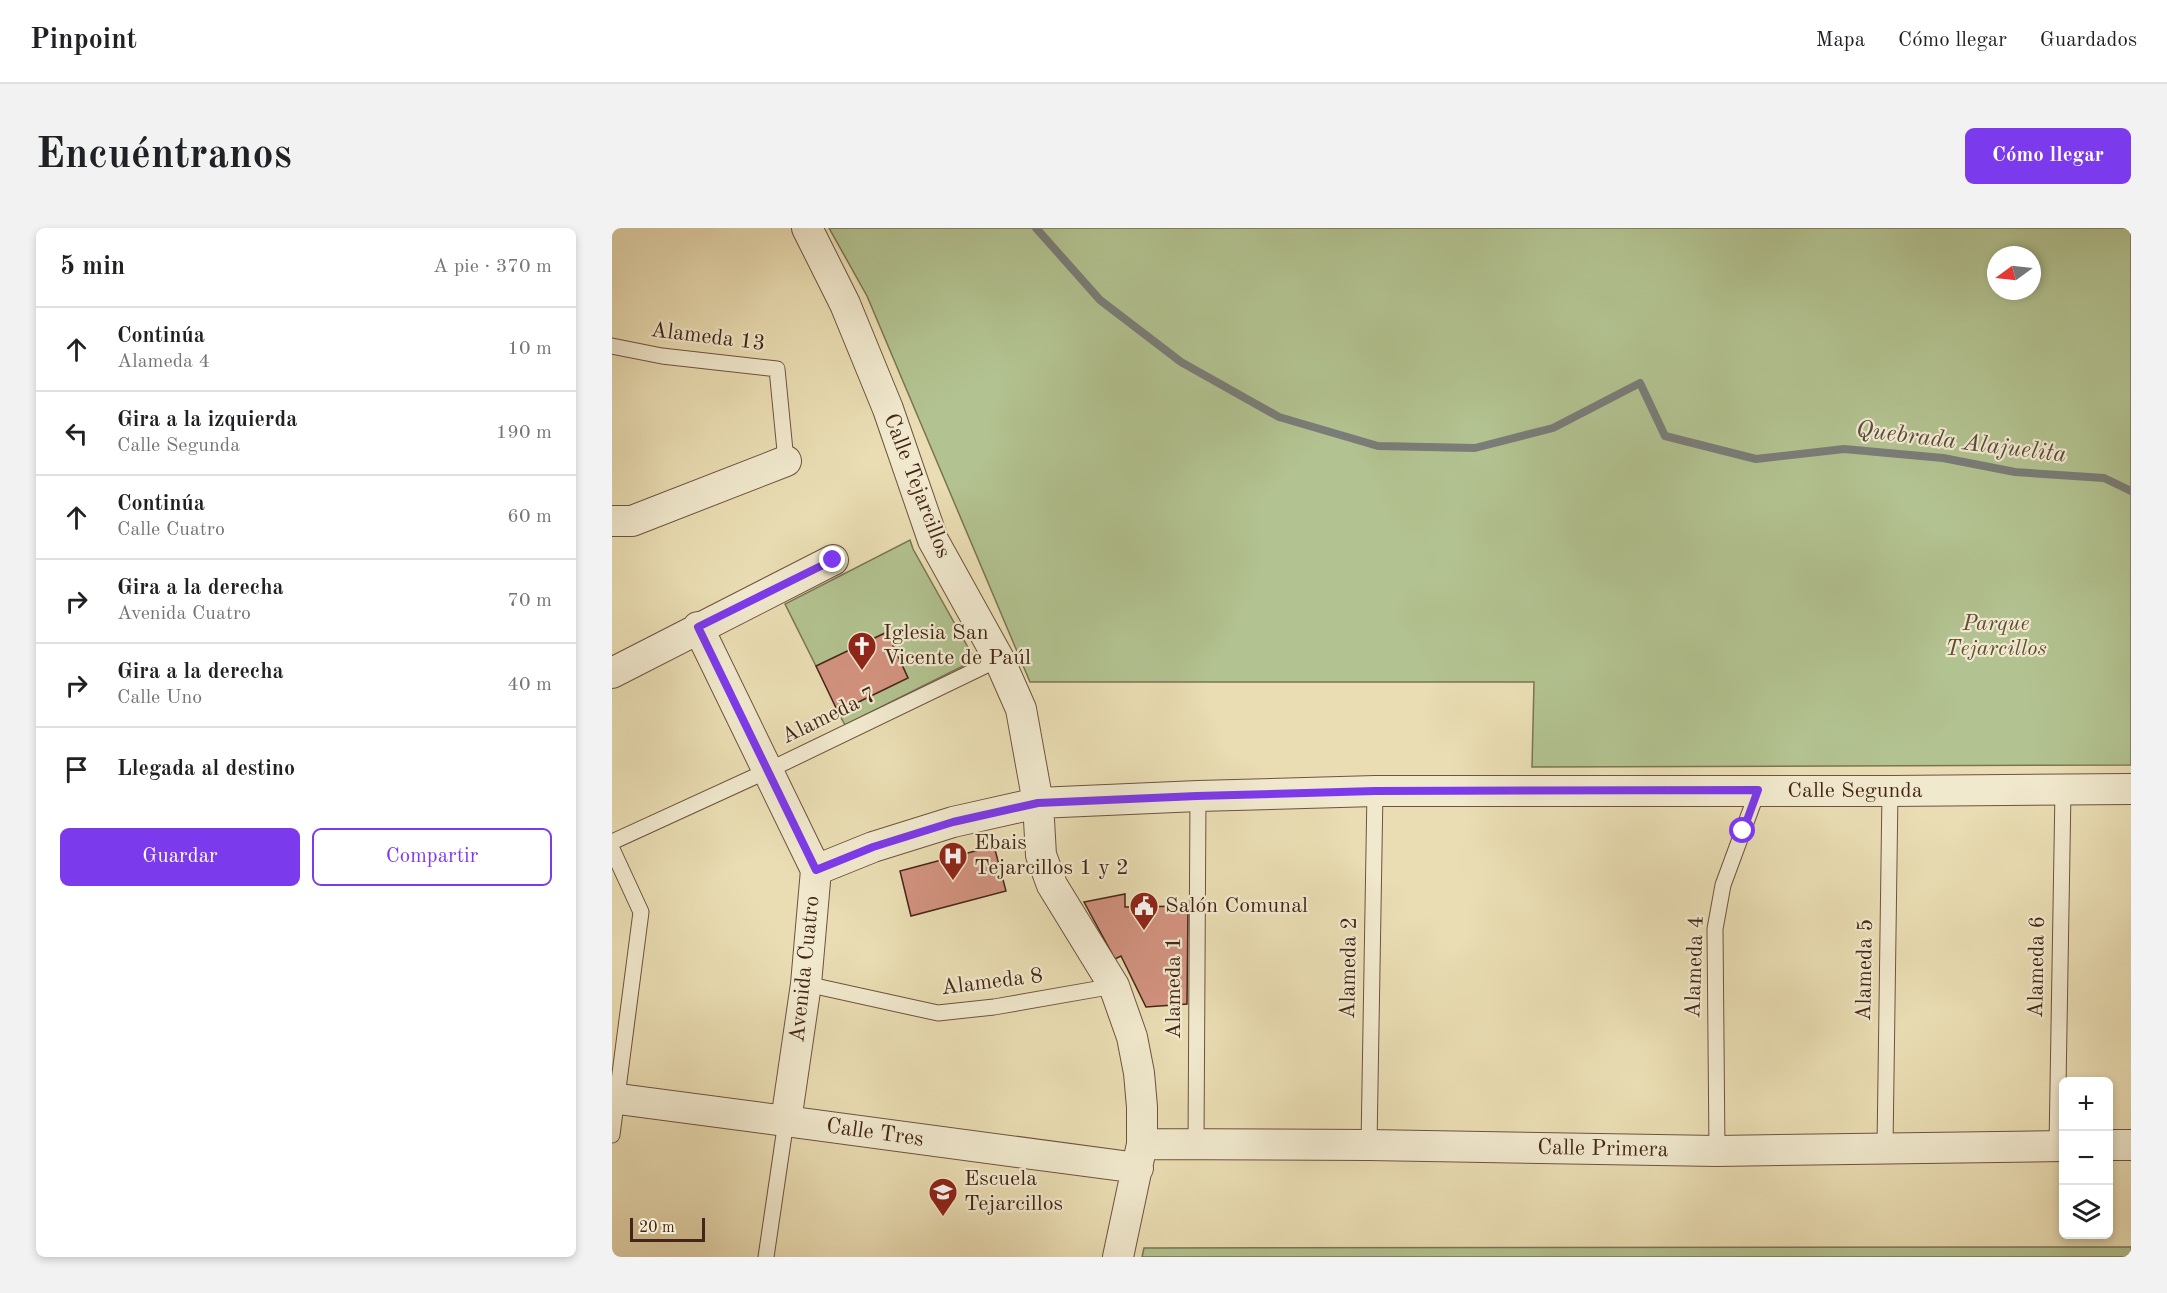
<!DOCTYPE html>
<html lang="es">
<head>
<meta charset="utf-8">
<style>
	body { margin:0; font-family:"Old Standard TT",serif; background:#f2f2f2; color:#202124 }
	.controls { position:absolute; right:18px; bottom:18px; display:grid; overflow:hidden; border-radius:9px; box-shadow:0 3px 9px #0003 }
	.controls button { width:54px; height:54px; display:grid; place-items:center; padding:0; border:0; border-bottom:2px solid #e0e0e0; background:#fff; color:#202124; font:30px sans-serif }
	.compass { position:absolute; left:1375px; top:18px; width:54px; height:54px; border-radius:50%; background:#fff; box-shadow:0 3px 9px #0003; rotate:255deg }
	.scale { position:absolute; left:18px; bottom:15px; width:75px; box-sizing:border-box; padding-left:6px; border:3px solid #442517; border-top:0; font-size:16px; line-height:21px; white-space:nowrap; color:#442517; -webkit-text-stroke:4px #f1e9ce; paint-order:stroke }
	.stop { position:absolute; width:18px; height:18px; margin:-14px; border:4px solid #7c3aed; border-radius:50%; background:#fff }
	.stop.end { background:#7c3aed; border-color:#fff; box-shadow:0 2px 6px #0008 }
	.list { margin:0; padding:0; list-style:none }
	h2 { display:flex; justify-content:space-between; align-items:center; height:78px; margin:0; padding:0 24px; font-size:26px }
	h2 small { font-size:20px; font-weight:400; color:#757577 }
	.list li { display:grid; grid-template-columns:39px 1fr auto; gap:18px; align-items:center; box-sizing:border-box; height:84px; padding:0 24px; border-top:2px solid #e0e0e0 }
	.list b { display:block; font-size:22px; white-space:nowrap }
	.list p { margin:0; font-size:20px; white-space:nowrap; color:#757577 }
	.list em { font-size:20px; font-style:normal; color:#757577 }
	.actions { display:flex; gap:12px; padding:18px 24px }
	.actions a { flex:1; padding:14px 0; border:2px solid #7c3aed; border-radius:9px; text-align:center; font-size:21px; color:#7c3aed }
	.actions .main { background:#7c3aed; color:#fff }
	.icon { flex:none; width:33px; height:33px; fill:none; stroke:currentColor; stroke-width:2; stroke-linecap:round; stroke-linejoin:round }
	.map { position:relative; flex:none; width:1519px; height:1029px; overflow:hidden; border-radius:9px }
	header { display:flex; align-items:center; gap:36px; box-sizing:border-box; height:84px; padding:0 30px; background:#fff; border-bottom:2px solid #e0e0e0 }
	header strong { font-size:28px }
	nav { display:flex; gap:33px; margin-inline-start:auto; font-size:21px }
	.intro { display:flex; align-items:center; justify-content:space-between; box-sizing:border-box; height:144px; padding:0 36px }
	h1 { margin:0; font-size:42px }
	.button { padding:15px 27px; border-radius:9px; background:#7c3aed; color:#fff; font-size:21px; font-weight:700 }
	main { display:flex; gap:36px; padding:0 36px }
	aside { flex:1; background:#fff; border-radius:9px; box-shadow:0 3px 9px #0003 }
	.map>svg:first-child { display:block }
	.green { fill:#b2c290; stroke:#7b7454; stroke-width:1.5; fill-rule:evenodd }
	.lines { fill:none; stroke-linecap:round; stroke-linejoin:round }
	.stream { stroke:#7a7d78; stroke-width:8 }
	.building { fill:#d39380; stroke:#442517; stroke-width:1.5 }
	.service-casing { stroke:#6e533e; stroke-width:17 }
	.minor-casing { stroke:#6e533e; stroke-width:32 }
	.service { stroke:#f1e9ce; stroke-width:15 }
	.minor { stroke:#f1e9ce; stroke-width:30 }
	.route { stroke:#7c3aed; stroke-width:8 }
	.labels { text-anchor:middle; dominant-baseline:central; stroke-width:4.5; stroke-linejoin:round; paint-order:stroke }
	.street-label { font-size:22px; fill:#442517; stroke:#f1e9ce }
	.park-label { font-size:22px; font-style:italic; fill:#604c35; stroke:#f1e9ce }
	.poi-label { font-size:22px; fill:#442517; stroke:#f1e9ce; text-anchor:start }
	.water-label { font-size:24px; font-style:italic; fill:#5a4a3f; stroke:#f1e9ce }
</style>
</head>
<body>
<header>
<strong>Pinpoint</strong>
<nav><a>Mapa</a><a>Cómo llegar</a><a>Guardados</a></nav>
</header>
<div class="intro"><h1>Encuéntranos</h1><a class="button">Cómo llegar</a></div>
<main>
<aside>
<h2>5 min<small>A pie · 370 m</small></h2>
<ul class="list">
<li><svg class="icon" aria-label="ahead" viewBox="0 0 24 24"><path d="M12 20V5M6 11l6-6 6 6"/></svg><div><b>Continúa</b><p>Alameda 4</p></div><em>10 m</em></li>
<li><svg class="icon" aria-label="left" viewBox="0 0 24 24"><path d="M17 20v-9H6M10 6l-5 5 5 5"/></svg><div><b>Gira a la izquierda</b><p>Calle Segunda</p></div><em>190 m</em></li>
<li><svg class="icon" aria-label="ahead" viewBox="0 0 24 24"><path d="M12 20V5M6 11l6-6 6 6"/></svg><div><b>Continúa</b><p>Calle Cuatro</p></div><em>60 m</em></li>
<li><svg class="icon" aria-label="right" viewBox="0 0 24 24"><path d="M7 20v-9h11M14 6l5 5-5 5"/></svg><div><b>Gira a la derecha</b><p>Avenida Cuatro</p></div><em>70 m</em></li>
<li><svg class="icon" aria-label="right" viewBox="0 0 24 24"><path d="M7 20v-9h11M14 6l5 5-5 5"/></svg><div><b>Gira a la derecha</b><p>Calle Uno</p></div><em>40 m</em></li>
<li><svg class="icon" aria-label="arrive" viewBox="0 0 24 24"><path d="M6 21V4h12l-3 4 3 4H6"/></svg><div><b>Llegada al destino</b></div></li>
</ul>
<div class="actions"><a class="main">Guardar</a><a>Compartir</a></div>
</aside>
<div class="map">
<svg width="1519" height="1029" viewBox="0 0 1519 1029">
	<rect width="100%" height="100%" fill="#eaddb3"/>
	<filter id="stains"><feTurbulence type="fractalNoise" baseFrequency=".00333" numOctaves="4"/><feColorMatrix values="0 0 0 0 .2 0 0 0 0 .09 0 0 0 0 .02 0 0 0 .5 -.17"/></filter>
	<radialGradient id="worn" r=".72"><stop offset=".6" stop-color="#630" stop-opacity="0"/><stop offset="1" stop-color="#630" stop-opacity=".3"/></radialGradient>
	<path class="green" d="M217 0H1519V537L920 539 922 454H418L255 68ZM1384 27H1420V63H1384Z
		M298 312 301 321 363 432 233 497 226 484 296 450 275 404 204 438 173 376Z
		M1519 1019V1029H530L532 1020Z"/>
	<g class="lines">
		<path class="stream" d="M424 0 488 72 569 134 667 189 766 218 863 220 941 200 1028 155 1053 208 1144 231 1232 221 1331 230 1403 244 1492 250 1519 263"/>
	</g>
	<path class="building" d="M275 404 296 450 226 484 204 438Z
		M382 618 394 663 299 688 288 643Z
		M513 666V679L576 678 575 776 534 779 509 728 503 731 472 674Z"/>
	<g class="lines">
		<g class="service-casing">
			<path id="service" d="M0 118 50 128 165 141 174 233
				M0 614 155 543 387 431
				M0 621 29 684 0 907
				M194 756 326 785 382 779 502 758
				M584 916 586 568
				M757 917 763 563
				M1445 918 1451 562
				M1273 920 1278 563
				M1105 923 1103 701 1111 657 1146 562
				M154 1029 174 893"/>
		</g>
		<g class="minor-casing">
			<path id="minor" d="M195 0 233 76 276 181 321 312 387 431 409 481 426 575 429 627 440 657 502 758 520 809 527 845 530 879V916L506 1029
				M0 293H20L174 233
				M86 399 204 642 194 756 174 893
				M0 445 221 332
				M204 642 261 619 341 594 426 575 586 568 763 563H1278L1519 561
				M0 870 526 940
				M530 916 757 917 1105 923 1452 918
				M1496 917H1519"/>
		</g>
		<use href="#service" class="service"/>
		<use href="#minor" class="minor"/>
	</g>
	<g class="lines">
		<path class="route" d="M221 332 86 399 204 642 261 619 341 594 426 575 585 568 763 563 1146 562 1131 603"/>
	</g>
	<defs>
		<g id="church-pin" transform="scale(1.5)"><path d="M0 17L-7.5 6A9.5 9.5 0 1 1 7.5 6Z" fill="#8f2418" stroke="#f1e9ce"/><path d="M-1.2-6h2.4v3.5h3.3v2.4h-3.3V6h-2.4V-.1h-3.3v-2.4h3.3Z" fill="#fff"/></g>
		<g id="hospital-pin" transform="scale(1.5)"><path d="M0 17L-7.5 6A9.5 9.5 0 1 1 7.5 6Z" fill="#8f2418" stroke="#f1e9ce"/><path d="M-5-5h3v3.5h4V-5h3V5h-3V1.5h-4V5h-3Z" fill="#fff"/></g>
		<g id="civic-pin" transform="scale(1.5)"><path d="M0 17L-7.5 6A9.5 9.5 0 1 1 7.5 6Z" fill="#8f2418" stroke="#f1e9ce"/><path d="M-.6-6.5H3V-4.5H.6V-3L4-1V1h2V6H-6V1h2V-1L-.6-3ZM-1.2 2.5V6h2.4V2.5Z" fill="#fff"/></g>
		<g id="school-pin" transform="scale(1.5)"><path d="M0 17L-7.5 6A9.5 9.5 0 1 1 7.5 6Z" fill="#8f2418" stroke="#f1e9ce"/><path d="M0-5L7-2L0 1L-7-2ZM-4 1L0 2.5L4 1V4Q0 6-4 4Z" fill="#fff"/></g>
	</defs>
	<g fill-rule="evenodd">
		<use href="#church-pin" x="250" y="418"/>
		<use href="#hospital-pin" x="341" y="628"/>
		<use href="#civic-pin" x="532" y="678"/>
		<use href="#school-pin" x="331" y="964"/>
	</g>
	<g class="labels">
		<g class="street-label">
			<text transform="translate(96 109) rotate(7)">Alameda 13</text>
			<text transform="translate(305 258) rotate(69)">Calle Tejarcillos</text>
			<text transform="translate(217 488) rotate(-26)">Alameda 7</text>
			<text x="1243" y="563">Calle Segunda</text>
			<text transform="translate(1083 739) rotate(-88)">Alameda 4</text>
			<text transform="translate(1425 739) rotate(-89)">Alameda 6</text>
			<text transform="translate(737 740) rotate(-89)">Alameda 2</text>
			<text transform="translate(193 741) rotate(-84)">Avenida Cuatro</text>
			<text transform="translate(1253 742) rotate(-89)">Alameda 5</text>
			<text transform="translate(380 754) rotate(-7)">Alameda 8</text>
			<text transform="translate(562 760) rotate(-90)">Alameda 1</text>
			<text transform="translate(263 905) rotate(8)">Calle Tres</text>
			<text transform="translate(991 921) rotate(1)">Calle Primera</text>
		</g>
		<g class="park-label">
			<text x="1384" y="396">Parque<tspan x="1384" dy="25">Tejarcillos</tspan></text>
		</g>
		<g class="poi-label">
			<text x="271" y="405">Iglesia San<tspan x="271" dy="25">Vicente de Paúl</tspan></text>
			<text x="362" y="615">Ebais<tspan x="362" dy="25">Tejarcillos 1 y 2</tspan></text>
			<text x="553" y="678">Salón Comunal</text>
			<text x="352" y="951">Escuela<tspan x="352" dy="25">Tejarcillos</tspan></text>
		</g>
		<g class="water-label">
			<text transform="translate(1349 215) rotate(7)">Quebrada Alajuelita</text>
		</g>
	</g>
	<rect width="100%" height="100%" filter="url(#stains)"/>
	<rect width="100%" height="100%" fill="url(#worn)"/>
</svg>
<div class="controls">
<button>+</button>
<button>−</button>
<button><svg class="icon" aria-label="layers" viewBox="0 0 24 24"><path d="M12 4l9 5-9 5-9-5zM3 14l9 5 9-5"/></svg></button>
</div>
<svg class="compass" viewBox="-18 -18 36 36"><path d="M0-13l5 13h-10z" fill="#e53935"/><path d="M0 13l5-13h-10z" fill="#757577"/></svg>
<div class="scale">20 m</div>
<div class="stop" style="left:1131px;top:603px"></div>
<div class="stop end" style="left:221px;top:332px"></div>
</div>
</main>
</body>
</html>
